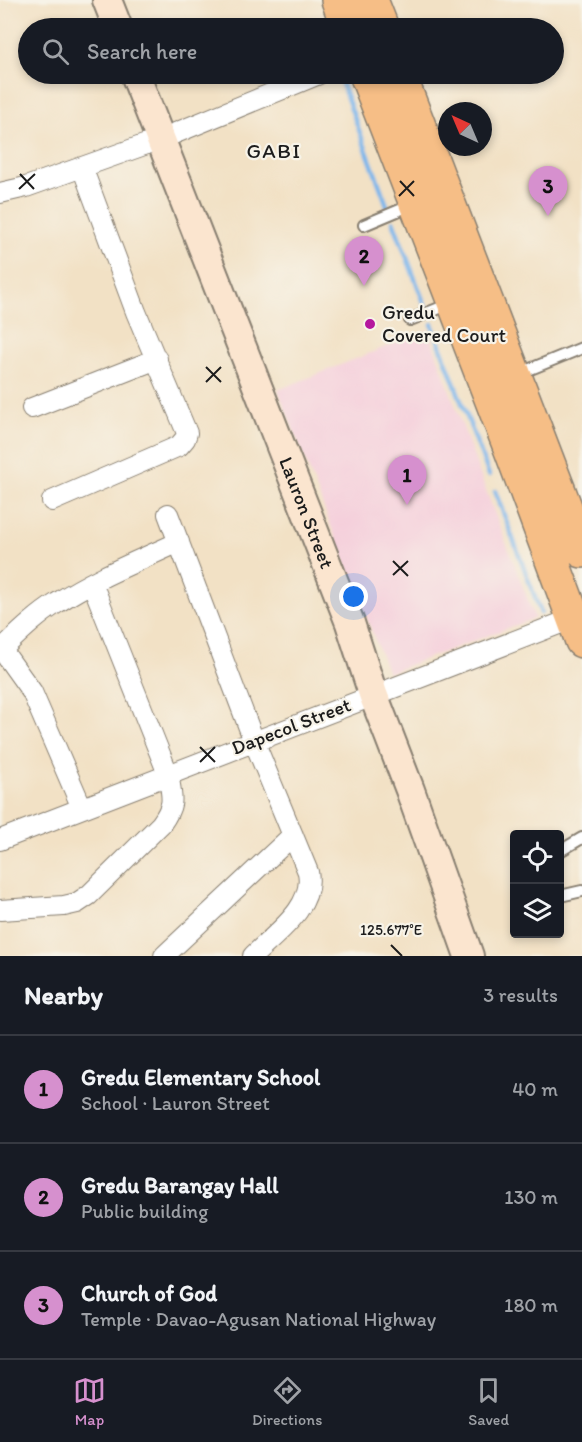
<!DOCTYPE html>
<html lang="en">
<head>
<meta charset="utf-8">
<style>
	body { margin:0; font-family:Itim,sans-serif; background:#242831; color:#f1f3f6 }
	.controls { position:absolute; right:18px; bottom:18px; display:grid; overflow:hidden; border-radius:6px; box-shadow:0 3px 9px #0003 }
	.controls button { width:54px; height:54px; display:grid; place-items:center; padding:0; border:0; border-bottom:2px solid #363941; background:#171b24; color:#f1f3f6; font:30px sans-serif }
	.compass { position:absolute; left:438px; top:102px; width:54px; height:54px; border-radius:50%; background:#171b24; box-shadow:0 3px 9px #0003; rotate:316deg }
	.you { position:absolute; left:354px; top:597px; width:21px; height:21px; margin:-15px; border:4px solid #fff; border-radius:50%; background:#1a73e8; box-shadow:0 0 0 9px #1a73e833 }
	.badge { display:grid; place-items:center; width:39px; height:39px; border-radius:50%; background:#d690ce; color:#111; font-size:20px; font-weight:700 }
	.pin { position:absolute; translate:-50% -50px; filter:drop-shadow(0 2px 3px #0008) }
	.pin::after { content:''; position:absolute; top:32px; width:21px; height:18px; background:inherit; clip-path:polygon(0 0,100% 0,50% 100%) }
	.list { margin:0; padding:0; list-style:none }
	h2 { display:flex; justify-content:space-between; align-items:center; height:78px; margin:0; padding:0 24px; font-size:26px }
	h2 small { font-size:20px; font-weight:400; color:#9ea1a6 }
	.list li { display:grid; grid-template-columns:39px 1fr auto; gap:18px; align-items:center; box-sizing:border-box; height:108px; padding:0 24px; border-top:2px solid #363941 }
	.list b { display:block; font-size:22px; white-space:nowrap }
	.list p { margin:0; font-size:20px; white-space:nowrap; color:#9ea1a6 }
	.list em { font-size:20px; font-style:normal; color:#9ea1a6 }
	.icon { flex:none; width:33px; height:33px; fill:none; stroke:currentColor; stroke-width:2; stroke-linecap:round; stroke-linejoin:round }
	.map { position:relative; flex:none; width:582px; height:956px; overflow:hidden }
	.search { position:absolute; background:#171b24; box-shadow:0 3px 9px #0003; left:18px; right:18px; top:18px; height:66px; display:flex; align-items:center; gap:15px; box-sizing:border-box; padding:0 21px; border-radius:33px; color:#9ea1a6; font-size:22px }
	.sheet { height:402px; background:#171b24 }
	nav { display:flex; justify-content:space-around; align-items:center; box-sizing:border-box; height:84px; border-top:2px solid #363941; background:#171b24; font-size:16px; color:#9ea1a6 }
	nav a { display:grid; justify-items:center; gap:3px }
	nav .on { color:#d690ce }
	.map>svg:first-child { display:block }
	.built { fill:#f5cfdb }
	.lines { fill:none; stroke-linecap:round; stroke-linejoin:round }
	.stream { stroke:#7ab5eb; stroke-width:4.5 }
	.lane-casing { stroke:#877e70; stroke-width:14 }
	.street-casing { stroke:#877e70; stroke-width:22 }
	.secondary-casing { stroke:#877e70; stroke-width:32 }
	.highway-casing { stroke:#877e70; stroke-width:36 }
	.lane { stroke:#fff; stroke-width:10 }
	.street { stroke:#fff; stroke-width:20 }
	.secondary { stroke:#fbe5cf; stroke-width:28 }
	.highway { stroke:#f6be86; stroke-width:33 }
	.ticks { fill:none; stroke:#1c1c1c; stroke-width:2 }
	.poi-dot { fill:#b5179e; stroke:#f7f3e8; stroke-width:2 }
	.labels { text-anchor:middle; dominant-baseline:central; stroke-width:4.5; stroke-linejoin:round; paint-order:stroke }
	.poi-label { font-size:20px; fill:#1c1c1c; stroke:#f7f3e8; text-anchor:start }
	.street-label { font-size:20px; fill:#1c1c1c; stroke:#f7f3e8 }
	.neighbourhood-label { font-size:21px; letter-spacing:1.5px; fill:#1c1c1c; stroke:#f7f3e8 }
	.ticks-label { font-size:15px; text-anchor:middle; fill:#1c1c1c; stroke:#f7f3e8; stroke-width:4.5; stroke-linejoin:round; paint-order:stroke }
</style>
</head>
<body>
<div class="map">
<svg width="582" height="956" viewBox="0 0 582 956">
	<rect width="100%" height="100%" fill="#f7f3e8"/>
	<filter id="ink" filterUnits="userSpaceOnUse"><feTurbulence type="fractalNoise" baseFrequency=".0167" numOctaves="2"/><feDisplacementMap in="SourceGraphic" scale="12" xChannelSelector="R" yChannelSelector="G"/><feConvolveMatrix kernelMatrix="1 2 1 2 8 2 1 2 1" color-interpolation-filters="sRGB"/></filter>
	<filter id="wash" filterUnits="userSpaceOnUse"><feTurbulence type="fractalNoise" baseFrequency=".008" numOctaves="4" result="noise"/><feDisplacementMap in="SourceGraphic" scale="24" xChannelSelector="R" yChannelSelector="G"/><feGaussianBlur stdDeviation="1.35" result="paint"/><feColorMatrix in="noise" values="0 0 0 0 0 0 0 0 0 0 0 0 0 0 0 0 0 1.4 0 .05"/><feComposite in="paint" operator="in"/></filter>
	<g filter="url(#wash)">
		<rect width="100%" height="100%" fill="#f2e1c5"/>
		<path class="built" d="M428 330 484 485 535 618 388 673 278 390Z"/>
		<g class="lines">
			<path class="stream" d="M340 79 388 208
				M393 221 426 308
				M432 324 489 475
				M495 491 541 613"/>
		</g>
	</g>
	<g filter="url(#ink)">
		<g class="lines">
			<g class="lane-casing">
				<path id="lane" d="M364 225 414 204
					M410 320 452 303
					M518 374 582 348
					M560 851 582 838
					M560 896 582 891"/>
			</g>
			<g class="street-casing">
				<path id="street" d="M0 193 26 187 161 139 319 74
					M32 408 157 359
					M52 501 179 446 185 439 187 433 136 312 82 167
					M168 514 254 741 308 872C315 907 276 933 253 956
					M2 650 32 692 82 808
					M0 651C18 634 36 616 57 603 95 578 138 561 179 542
					M0 840 582 615
					M0 910 64 906 77 903 89 895 161 824C176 803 172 798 168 774L92 583
					M164 956 293 835"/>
			</g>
			<g class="secondary-casing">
				<g id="secondary">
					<path d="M107 0 118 28"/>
					<path id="s1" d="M135 74 350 623 373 694 410 790 469 956"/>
				</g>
			</g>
			<g class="highway-casing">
				<path id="highway" d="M338 0 348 28
					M371 0 382 28
					M366 74 511 450 582 641
					M399 74 582 551"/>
			</g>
			<use href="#lane" class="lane"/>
			<use href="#street" class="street"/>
			<use href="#secondary" class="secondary"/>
			<use href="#highway" class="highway"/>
		</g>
	</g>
	<path class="ticks" d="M20 174 34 189M400 181 414 196M19 189 35 174M399 196 414 181M206 367 221 382M206 382 221 367M393 561 408 576M393 575 408 561M200 747 215 762M200 762 215 747M391 945 402 956"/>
	<circle class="poi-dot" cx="370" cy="324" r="6"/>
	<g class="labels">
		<g class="poi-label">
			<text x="382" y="312">Gredu<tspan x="382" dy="23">Covered Court</tspan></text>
		</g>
		<g class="street-label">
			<text stroke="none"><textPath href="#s1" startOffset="471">Lauron Street</textPath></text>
			<text transform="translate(291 726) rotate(-21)">Dapecol Street</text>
		</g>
		<g class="neighbourhood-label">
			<text x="274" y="150">GABI</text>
		</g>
	</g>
	<g class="ticks-label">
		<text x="391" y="935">125.677°E</text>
	</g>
</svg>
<div class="controls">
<button><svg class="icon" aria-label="locate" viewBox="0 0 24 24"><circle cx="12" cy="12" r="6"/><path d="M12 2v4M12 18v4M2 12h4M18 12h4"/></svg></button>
<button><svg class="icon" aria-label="layers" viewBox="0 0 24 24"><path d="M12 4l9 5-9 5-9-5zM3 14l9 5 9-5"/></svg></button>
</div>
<svg class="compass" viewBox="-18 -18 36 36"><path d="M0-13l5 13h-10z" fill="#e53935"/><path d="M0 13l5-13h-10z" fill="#9ea1a6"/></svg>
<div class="you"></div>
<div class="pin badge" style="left:407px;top:505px">1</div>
<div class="pin badge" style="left:364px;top:286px">2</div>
<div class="pin badge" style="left:548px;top:216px">3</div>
<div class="search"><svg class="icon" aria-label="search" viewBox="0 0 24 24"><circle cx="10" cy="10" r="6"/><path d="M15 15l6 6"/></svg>Search here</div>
</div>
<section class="sheet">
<h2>Nearby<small>3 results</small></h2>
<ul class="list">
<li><span class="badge">1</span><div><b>Gredu Elementary School</b><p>School · Lauron Street</p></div><em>40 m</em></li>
<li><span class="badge">2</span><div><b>Gredu Barangay Hall</b><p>Public building</p></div><em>130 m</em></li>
<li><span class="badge">3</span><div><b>Church of God</b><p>Temple · Davao-Agusan National Highway</p></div><em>180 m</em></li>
</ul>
</section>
<nav>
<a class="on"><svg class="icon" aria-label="map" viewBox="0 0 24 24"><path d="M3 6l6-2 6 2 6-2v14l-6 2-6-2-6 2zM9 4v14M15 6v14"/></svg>Map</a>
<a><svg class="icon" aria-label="directions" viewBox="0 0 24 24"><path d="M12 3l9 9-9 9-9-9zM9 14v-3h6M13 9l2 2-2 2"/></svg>Directions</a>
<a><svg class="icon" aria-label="saved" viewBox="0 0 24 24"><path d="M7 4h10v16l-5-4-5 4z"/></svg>Saved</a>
</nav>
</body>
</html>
